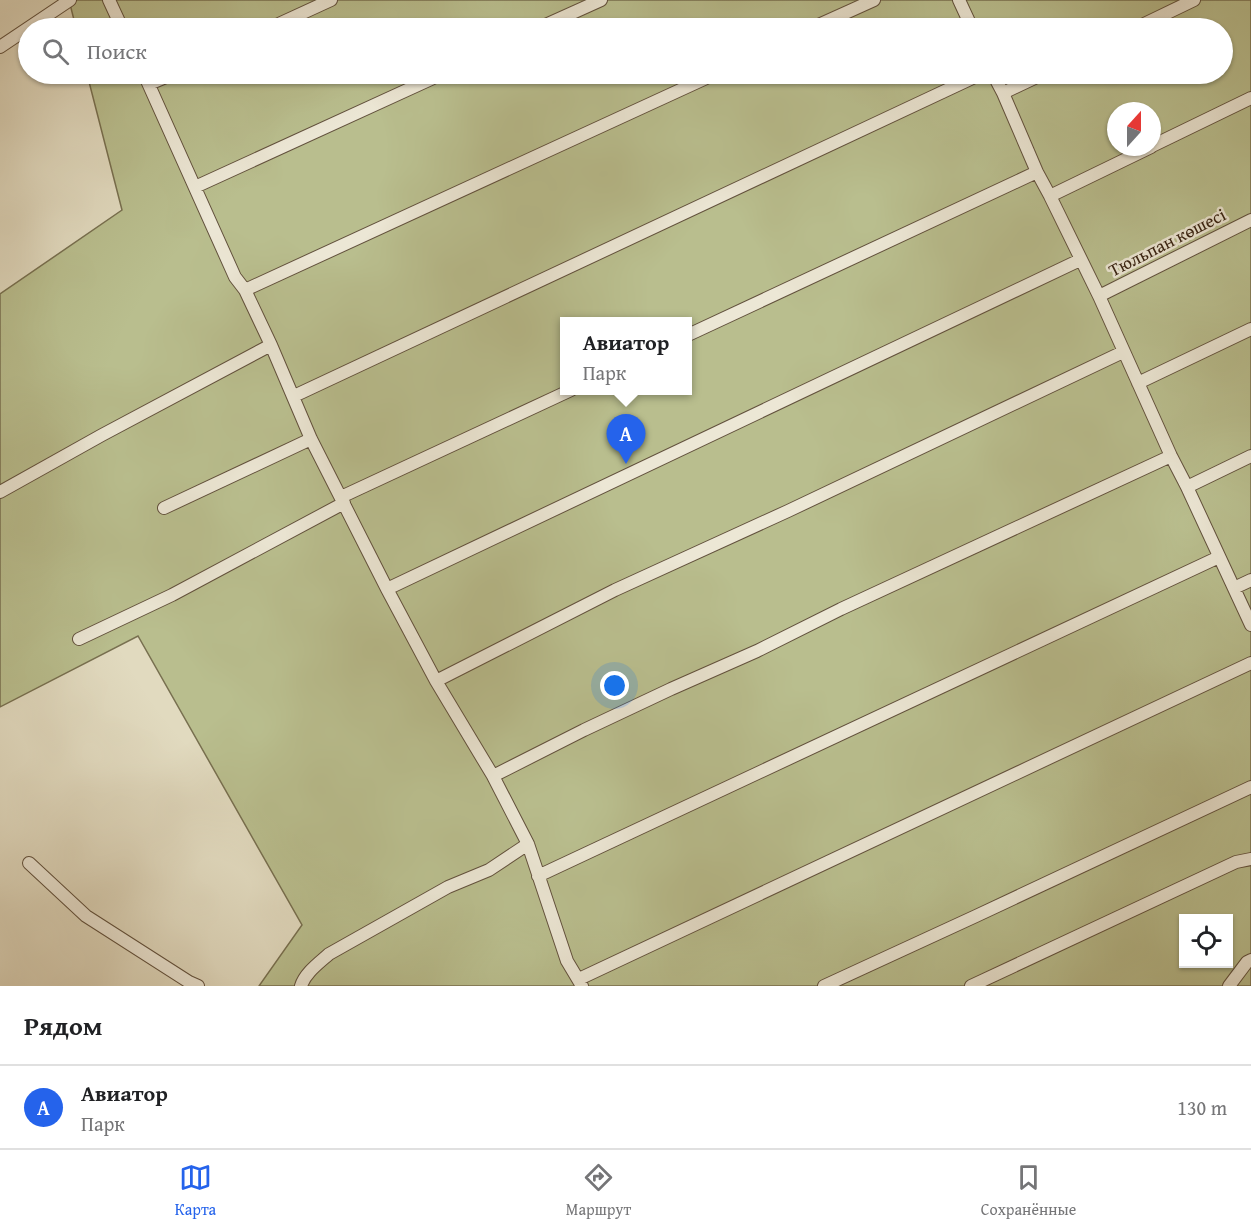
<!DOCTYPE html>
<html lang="ru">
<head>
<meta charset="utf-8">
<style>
	body { margin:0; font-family:"Gentium Book Plus",serif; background:#f6f6f6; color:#202124 }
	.controls { position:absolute; right:18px; bottom:18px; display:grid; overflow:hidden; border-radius:0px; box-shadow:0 2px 4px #0004 }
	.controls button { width:54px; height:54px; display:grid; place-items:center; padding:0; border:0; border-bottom:2px solid #e0e0e0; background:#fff; color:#202124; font:30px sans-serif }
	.compass { position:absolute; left:1107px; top:102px; width:54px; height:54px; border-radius:50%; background:#fff; box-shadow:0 2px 4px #0004; rotate:21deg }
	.you { position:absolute; left:615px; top:686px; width:21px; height:21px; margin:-15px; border:4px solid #fff; border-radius:50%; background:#1a73e8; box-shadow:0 0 0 9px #1a73e833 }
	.badge { display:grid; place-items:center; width:39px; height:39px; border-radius:50%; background:#2563eb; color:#fff; font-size:20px; font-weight:700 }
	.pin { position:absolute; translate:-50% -50px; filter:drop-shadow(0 2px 3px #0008) }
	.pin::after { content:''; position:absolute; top:32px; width:21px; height:18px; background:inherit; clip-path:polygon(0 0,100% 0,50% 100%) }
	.popup { position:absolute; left:560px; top:317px; width:132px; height:78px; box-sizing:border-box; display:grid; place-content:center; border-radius:0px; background:#fff; filter:drop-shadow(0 2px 4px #0005); font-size:20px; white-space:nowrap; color:#757577 }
	.popup b { font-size:22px; color:#202124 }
	.popup::after { content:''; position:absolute; left:50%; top:100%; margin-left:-12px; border:12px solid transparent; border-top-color:#fff }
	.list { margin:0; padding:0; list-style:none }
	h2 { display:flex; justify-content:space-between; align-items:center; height:78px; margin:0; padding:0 24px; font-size:26px }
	h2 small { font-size:20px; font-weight:400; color:#757577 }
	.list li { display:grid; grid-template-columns:39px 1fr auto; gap:18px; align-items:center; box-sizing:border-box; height:84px; padding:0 24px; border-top:2px solid #e0e0e0 }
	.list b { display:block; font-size:22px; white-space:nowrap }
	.list p { margin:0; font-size:20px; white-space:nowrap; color:#757577 }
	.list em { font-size:20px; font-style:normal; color:#757577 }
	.icon { flex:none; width:33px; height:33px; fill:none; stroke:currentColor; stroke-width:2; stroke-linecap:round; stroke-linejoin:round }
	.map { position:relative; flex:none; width:1251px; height:986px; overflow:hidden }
	.search { position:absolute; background:#fff; box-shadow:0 2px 4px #0004; left:18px; right:18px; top:18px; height:66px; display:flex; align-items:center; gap:15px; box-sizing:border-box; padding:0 21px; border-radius:33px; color:#757577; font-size:22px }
	.sheet { height:162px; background:#fff }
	nav { display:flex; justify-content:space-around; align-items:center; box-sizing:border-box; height:84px; border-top:2px solid #e0e0e0; background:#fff; font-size:16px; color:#757577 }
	nav a { display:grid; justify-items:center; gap:3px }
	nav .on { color:#2563eb }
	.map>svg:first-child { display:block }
	.green { fill:#b9be8e; stroke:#787050; stroke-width:1.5; fill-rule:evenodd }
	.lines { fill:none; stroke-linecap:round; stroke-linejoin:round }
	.minor-casing { stroke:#62513d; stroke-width:14 }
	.minor { stroke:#ece7d5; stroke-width:12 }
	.labels { text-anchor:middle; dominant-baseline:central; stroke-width:5; stroke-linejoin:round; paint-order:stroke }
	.street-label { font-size:18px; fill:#382312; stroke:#ece7d5 }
</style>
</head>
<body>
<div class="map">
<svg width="1251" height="986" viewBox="0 0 1251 986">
	<rect width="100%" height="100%" fill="#e1dabf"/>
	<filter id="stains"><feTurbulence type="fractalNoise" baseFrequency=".00333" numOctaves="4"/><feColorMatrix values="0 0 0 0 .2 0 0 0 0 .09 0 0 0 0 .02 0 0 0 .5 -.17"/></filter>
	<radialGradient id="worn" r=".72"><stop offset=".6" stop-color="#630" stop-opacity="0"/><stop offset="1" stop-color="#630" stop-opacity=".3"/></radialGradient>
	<path class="green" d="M69 0H1251V986H259L302 925 138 636 0 707V294L122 210 87 74H1222V28H76ZM1116 111H1152V147H1116ZM564 322H688V390H564ZM1184 918H1228V964H1184Z"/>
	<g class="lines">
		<g class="minor-casing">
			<path id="minor" d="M109 0 122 28
				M959 0 972 28
				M270 28 331 0
				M539 28 601 0
				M812 28 874 0
				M1136 28 1194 0
				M0 47 70 0
				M144 74 235 277 245 290 271 345 311 439 387 589 436 681 493 776 528 844 567 961 582 986
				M993 74 1003 93 1037 172 1050 196 1099 296 1171 456 1187 487 1251 625
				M149 84 173 74
				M1003 93 1043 74
				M1152 146 1251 98
				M195 187 442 74
				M1050 196 1151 147
				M245 290 715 74
				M1099 296 1251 220
				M688 335 1037 172
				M1138 383 1251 329
				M294 396 981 74
				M1187 487 1251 456
				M0 492 102 435 271 345
				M341 497 571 390
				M164 508 311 439
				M1234 588 1251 580
				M387 589 1080 260
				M79 639 172 595 344 503
				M436 681 615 590 788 511 1123 352
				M493 776 584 730 671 689 757 651 841 609 1171 456
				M29 863 86 916 189 982 198 986
				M538 876 1219 557
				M579 979 1251 663
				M301 986C305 973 319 963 329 954L448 887 489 870 528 844
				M824 986 976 916 1251 787
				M971 986 1236 862 1251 859
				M1229 986 1247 962 1251 960"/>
		</g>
		<use href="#minor" class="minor"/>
	</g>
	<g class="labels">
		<g class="street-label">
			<text transform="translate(1167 242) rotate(-27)">Тюльпан көшесі</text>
		</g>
	</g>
	<rect width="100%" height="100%" filter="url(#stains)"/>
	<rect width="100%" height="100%" fill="url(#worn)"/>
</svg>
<div class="controls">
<button><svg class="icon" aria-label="locate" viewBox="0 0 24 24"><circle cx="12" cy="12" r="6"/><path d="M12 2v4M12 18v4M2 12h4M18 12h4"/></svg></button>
</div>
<svg class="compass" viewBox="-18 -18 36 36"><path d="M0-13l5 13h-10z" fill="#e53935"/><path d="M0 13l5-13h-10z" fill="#757577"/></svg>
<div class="you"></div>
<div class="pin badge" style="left:626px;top:464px">A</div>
<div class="popup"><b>Авиатор</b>Парк</div>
<div class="search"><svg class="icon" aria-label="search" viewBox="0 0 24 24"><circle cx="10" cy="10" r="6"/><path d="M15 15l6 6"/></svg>Поиск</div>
</div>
<section class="sheet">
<h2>Рядом<small></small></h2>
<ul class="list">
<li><span class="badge">A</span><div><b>Авиатор</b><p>Парк</p></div><em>130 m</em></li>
</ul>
</section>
<nav>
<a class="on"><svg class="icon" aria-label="map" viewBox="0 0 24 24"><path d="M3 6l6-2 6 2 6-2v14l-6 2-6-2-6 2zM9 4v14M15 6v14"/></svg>Карта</a>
<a><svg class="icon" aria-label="directions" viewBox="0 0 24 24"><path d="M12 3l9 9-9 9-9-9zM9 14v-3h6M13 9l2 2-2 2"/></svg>Маршрут</a>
<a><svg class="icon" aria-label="saved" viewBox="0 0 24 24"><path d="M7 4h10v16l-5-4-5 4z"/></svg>Сохранённые</a>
</nav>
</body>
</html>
